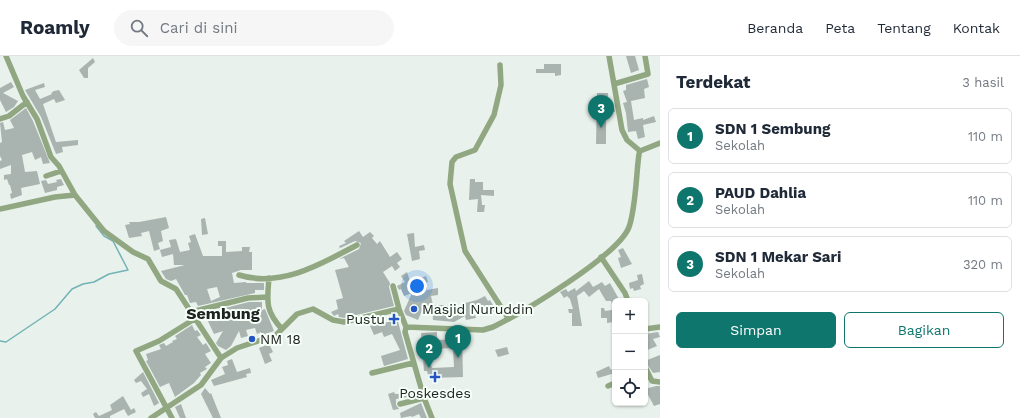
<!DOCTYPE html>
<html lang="id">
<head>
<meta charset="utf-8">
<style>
	body { margin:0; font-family:"Work Sans",sans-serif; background:#f6f6f7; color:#1f2937 }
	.controls { position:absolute; right:12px; bottom:12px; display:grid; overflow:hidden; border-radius:6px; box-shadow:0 1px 3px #0004 }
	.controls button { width:36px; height:36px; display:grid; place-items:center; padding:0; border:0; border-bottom:1px solid #e0e1e3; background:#fff; color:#1f2937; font:20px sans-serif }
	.you { position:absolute; left:417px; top:230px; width:14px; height:14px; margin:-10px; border:3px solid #fff; border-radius:50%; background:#1a73e8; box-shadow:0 0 0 6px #1a73e833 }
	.badge { display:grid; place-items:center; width:26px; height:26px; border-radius:50%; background:#0f766e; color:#fff; font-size:13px; font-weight:700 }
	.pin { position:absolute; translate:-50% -33px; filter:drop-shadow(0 1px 2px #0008) }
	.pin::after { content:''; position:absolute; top:21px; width:14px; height:12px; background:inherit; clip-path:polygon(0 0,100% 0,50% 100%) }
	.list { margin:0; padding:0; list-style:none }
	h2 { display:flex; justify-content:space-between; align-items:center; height:52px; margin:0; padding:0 16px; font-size:17px }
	h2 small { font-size:13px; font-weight:400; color:#747a83 }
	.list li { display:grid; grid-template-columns:26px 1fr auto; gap:12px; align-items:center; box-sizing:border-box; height:56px; margin:0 8px 8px; padding:0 8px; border:1px solid #e0e1e3; border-radius:6px }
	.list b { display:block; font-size:15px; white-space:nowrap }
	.list p { margin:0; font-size:13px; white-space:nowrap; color:#747a83 }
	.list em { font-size:13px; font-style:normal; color:#747a83 }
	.actions { display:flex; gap:8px; padding:12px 16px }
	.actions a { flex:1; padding:9px 0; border:1px solid #0f766e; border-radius:6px; text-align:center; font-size:14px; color:#0f766e }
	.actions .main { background:#0f766e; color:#fff }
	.icon { flex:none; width:22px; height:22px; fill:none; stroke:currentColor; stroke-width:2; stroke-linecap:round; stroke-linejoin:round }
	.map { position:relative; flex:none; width:660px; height:362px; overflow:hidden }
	header { display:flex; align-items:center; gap:24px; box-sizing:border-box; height:56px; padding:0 20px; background:#fff; border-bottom:1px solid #e0e1e3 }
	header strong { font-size:19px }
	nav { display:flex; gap:22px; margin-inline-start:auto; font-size:14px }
	.search { width:280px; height:36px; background:#f6f6f7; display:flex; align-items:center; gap:10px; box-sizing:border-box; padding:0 14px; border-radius:22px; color:#747a83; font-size:15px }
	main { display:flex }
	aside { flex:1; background:#fff }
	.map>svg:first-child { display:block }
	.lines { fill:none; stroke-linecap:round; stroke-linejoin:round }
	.stream { stroke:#72b3b5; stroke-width:1.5 }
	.building { fill:#a9b4b0; fill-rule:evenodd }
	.minor { stroke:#91a782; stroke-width:5.5 }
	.poi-dot { fill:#2555c3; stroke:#f6fff8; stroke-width:1.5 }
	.labels { text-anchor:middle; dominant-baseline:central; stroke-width:4; stroke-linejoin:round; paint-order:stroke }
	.poi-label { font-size:14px; fill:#202421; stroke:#f6fff8; text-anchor:start }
	.quarter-label { font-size:16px; font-weight:bold; fill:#202421; stroke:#f6fff8 }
</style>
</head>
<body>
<header>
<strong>Roamly</strong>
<div class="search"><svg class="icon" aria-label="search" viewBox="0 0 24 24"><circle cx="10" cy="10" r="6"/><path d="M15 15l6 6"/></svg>Cari di sini</div>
<nav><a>Beranda</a><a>Peta</a><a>Tentang</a><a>Kontak</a></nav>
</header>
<main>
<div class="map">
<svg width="660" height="362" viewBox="0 0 660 362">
	<rect width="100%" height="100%" fill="#e8f1eb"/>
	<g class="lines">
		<path class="stream" d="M0 285 6 286 55 253 72 233 83 228 94 226 109 218 128 214 113 185 104 180 96 170"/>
	</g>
	<path class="building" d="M626 0H635L639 14 631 17Z
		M93 2 95 6 88 12V22H84L79 14Z
		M544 8H561V19L555 20V17H536V13H544Z
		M647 23 649 31 644 33 645 42 631 45 634 64 643 62V64L654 60 656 66 643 69 645 81 638 83 636 75 628 76 626 57 623 47 627 46 623 35 626 34V29Z
		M11 26 14 31 3 37 18 45 14 51 6 56 0 44V32Z
		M44 27 45 31 35 34 40 43 52 38 51 37 54 35 59 34 65 44 56 47 54 43 43 48 56 86 78 84V89L62 91 63 96 56 98 41 61 25 34Z
		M597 37H608V47H613L615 56H606V88H596Z
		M26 52 33 65 50 107 43 108 41 101 35 104 32 96 22 99 25 116 37 115 40 128 21 132 22 139 11 143 10 138 12 137 10 129H9L7 123 4 124V119L11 118V109L0 113V105L2 104 0 100V87L2 86 0 67 3 66 5 74 14 72 10 64Z
		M61 123 64 129 57 131V134L45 137 41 125 46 124 48 128 57 126 56 124Z
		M470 123H475V126H483V134H494V140L481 139 482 149H485L484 156H477L478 143 469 144Z
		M166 161 169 172 161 175 163 185 158 187 160 193 154 195 149 175 141 177 142 180 129 182 125 169 130 168 129 166H139Z
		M205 162 208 178 202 179 201 163Z
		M359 175 363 181 370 176 374 180 372 182 377 188 380 185 390 201 397 196 402 203 397 207 400 211 395 215 392 210 383 216 390 227 389 231 394 250 344 262 339 261 338 258 334 260 331 256 338 253 336 244 343 242 335 214 349 211 344 202 339 203 359 193 361 187 355 185 334 195 340 192 339 190 346 187 344 185Z
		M414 177 415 191 424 189 425 194 419 195 420 203 412 205 407 178Z
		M195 178 203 200H222V190H218V185H226V196L242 195V191H250L249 196H252V214H241L232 217 234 227 246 226V227H264V234H255V237L198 250 196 246 190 247 187 239H185L176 223 171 225 166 223 161 215 185 209H174L173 198 162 201 160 194 171 191 169 184 176 183 180 196 190 194 188 187 191 186 189 180ZM217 231 220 241 211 245 207 233Z
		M623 192 632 208 621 212 618 202 621 201 618 194Z
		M407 216 414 238 422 237 423 235 419 223 426 220 428 226 426 227 427 234 438 232V239L431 240 433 249H449V255L461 249V248L477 244 485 240 488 245 490 244 496 254 488 259 483 249 473 252 476 262 466 264 465 260 454 266 433 264 432 250 423 252 418 264 406 259 404 255 412 237 404 240 401 233 399 234 397 230 405 226 401 220Z
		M642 218 644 228 640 230 641 233 634 235 633 232 630 233 629 227 638 224 637 219Z
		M589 225 593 231 602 226 605 230 610 227 620 245H615L614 254 611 245H606L599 233 589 241 584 235 577 240 582 270H572V257H569L568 253H573L570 243 567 240 564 242 560 236 566 233 568 236 575 232 576 235Z
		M249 246H262V254L265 253 274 275 262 279 261 276 257 278 255 272 246 274 248 280 241 282 239 275 231 290 226 294 218 290 216 287 223 275 214 278 206 261 210 259 209 256Z
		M601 252H604L605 255 612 254 614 266 607 267V262H601Z
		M396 258 408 303 384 310 381 300 400 294 392 278 384 281 382 276 374 279 370 270 377 267 378 269 394 264 392 259Z
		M192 269 195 275 197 274 201 279 197 281 203 289 206 287 211 295 205 298 211 307 205 311 207 313 200 317 201 319 194 327 175 341 169 327 160 331 146 305 148 304 146 298 161 293 159 289 164 287 166 290 173 286 172 285 177 283 175 280Z
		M437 276V284L462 283 463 321 429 322 427 315H424L421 277ZM453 292 454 311 432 312 427 295H432V293Z
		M658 276 660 281 653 283 657 290 645 295V278Z
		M269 288 273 296 269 298 272 305 265 308 259 292Z
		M507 291 509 298 498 301 495 294Z
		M660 299V316L653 317 645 305Z
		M232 303 237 316 250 312 251 317 246 318 247 321 214 330 211 324 225 318 222 311 228 309 227 305Z
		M609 310 611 314 615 311V317L598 322 596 316Z
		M143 316 159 347 154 350 149 338 143 341 141 337 147 333 141 325 136 327 134 324Z
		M656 330H660V348L654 350 645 333Z
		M205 332 210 338 211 337 221 362H213L201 338Z
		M394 336 395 338 418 337 419 339 396 343V349L399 353 393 354 388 338Z
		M123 340 131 354 134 352 136 356 128 360 124 353 110 360V362H95L93 358 96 356 99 360 112 354 110 349Z
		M421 347 427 362H421L419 358 412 361 411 360 401 362 400 357Z
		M181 348 186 362H180L175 351Z"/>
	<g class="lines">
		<path class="minor" d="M6 0 23 40 37 63 51 101 59 110 75 139 104 175 133 196 148 203 161 225 176 233 221 302
			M500 9 501 29 494 59 475 94 456 101 452 106 450 128 465 195 508 262
			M614 28 648 18 645 0
			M0 63 9 60 27 46
			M640 95 660 87
			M46 120 61 115
			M0 153 55 141 75 139
			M601 201 625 237 628 245
			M239 219C281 232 321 208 357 189
			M269 222C267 245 265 255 282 273
			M393 230 399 253
			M191 256 248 242 267 241
			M406 271 483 274 493 271C522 257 619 199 629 171 636 151 636 119 639 98L640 95 627 84 622 74 609 0
			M645 273 660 271
			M645 311 652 325 660 326
			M372 317 413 307
			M608 330 615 327
			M400 348 424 342
			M151 362 201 329 221 302 237 292 276 279 297 258 313 253 333 264 344 266 399 253 406 271 405 276 424 342 432 362
			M172 362 136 295 159 285 196 262"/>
	</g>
	<g class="poi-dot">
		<circle cx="414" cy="253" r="4"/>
		<path d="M392 257h4v4h4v4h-4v4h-4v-4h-4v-4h4z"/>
		<circle cx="252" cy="283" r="4"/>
		<path d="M433 315h4v4h4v4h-4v4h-4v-4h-4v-4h4z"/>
	</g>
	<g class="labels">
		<g class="poi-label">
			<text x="422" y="253">Masjid Nuruddin</text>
			<text x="385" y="263" text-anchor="end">Pustu</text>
			<text x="260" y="283">NM 18</text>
			<text x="435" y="337" text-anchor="middle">Poskesdes</text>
		</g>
		<g class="quarter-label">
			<text x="223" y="257">Sembung</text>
		</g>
	</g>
</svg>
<div class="controls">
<button>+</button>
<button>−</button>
<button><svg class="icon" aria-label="locate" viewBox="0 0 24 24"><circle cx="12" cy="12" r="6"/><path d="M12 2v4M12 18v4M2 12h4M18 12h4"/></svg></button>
</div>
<div class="you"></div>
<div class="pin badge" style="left:458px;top:302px">1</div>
<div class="pin badge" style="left:429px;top:312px">2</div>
<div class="pin badge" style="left:601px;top:72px">3</div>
</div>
<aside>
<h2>Terdekat<small>3 hasil</small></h2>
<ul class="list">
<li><span class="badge">1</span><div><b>SDN 1 Sembung</b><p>Sekolah</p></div><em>110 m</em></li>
<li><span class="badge">2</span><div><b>PAUD Dahlia</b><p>Sekolah</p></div><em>110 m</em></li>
<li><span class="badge">3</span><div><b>SDN 1 Mekar Sari</b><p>Sekolah</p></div><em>320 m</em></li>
</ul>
<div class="actions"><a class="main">Simpan</a><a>Bagikan</a></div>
</aside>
</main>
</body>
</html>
